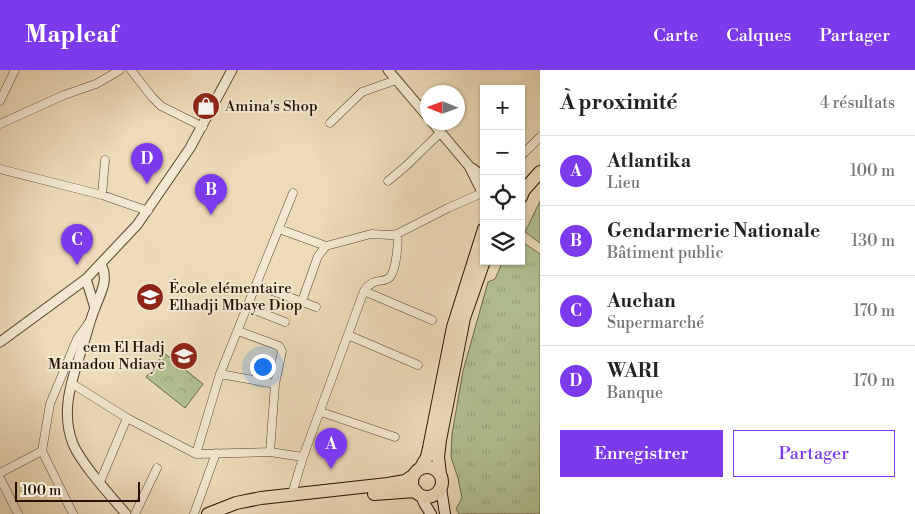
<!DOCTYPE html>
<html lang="fr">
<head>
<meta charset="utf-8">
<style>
	body { margin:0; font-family:"Libre Bodoni",serif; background:#f6f6f6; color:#222 }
	.controls { position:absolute; right:15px; top:15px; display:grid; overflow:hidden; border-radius:0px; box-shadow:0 1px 4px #0004 }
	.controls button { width:45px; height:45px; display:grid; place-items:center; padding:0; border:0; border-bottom:1px solid #e0e0e0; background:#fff; color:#222; font:25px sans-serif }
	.compass { position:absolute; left:420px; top:15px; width:45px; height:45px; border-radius:50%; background:#fff; box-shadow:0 1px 4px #0004; rotate:271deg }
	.scale { position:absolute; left:15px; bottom:12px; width:125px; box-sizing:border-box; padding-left:5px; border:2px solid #241100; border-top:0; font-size:14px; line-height:18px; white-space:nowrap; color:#241100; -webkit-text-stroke:4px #f3e8d2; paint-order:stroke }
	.you { position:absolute; left:262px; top:296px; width:18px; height:18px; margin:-12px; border:4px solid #fff; border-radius:50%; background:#1a73e8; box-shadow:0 0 0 8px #1a73e833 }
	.badge { display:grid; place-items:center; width:32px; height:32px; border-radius:50%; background:#7c3aed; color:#fff; font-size:16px; font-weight:700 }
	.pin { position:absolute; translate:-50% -41px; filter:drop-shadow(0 1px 2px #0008) }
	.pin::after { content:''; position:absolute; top:26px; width:18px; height:15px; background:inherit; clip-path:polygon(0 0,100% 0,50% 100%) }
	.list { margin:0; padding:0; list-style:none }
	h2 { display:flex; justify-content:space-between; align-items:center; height:65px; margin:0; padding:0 20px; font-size:21px }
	h2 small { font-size:16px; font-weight:400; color:#767676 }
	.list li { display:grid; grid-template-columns:32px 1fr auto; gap:15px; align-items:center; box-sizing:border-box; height:70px; padding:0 20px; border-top:1px solid #e0e0e0 }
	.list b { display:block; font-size:19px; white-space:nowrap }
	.list p { margin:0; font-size:16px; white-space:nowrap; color:#767676 }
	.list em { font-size:16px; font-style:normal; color:#767676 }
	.actions { display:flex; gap:10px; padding:15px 20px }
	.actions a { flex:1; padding:11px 0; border:1px solid #7c3aed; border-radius:0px; text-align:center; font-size:18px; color:#7c3aed }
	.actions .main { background:#7c3aed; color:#fff }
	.icon { flex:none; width:28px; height:28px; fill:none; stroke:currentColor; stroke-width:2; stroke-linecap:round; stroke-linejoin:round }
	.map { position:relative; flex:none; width:540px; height:444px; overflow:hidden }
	header { display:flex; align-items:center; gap:30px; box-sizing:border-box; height:70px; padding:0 25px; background:#7c3aed; color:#fff }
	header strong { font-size:24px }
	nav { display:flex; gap:28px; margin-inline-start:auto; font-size:18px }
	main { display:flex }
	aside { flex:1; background:#fff }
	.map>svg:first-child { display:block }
	.grass { fill:url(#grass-tufts); stroke:#6c694a }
	.park { fill:url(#park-crowns); stroke:#6c694a }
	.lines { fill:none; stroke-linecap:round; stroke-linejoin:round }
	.minor-casing { stroke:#56442e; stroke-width:9 }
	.tertiary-casing { stroke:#56442e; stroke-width:11 }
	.secondary-casing { stroke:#241100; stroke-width:12 }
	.trunk-casing { stroke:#241100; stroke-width:14 }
	.minor { stroke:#f3e8d2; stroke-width:8 }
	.tertiary { stroke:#f3e8d2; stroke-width:9 }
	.secondary { stroke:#f3e8d2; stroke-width:10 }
	.trunk { stroke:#eddbba; stroke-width:12 }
	.labels { text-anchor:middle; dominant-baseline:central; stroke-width:4; stroke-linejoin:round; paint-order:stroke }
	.poi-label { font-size:15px; fill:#241100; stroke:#f3e8d2; text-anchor:start }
</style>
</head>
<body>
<header>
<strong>Mapleaf</strong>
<nav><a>Carte</a><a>Calques</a><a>Partager</a></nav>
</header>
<main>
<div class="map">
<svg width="540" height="444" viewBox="0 0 540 444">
	<defs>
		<pattern id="grass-tufts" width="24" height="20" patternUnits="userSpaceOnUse" patternTransform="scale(1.25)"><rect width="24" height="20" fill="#b3c194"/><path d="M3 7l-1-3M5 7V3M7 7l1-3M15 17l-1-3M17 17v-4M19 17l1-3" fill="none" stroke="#9aa57e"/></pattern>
		<pattern id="park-crowns" width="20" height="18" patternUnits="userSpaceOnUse" patternTransform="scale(1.25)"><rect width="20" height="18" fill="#b3c194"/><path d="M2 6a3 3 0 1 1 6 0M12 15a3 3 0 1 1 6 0" fill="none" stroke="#9aa57e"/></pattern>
	</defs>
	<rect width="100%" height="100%" fill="#eddbba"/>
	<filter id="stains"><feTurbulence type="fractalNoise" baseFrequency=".004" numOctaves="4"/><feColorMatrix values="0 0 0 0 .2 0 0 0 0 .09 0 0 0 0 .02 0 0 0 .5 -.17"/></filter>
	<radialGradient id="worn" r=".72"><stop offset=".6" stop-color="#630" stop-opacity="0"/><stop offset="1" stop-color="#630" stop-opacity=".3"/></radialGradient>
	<path class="grass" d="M540 131V173L525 162Z
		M521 171 540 184V444H459L456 439 462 428 458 408 451 387 452 364 463 301 488 212 495 209 503 191H521Z"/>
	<path class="park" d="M164 283 203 314 185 338 146 307Z"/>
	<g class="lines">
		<g class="minor-casing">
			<path id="minor" d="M131 0 152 27 161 36 203 57
				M0 31 15 0
				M330 53 362 22 396 10
				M0 54 64 25 96 14 120 0
				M521 86 540 67
				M0 99 102 125 148 141
				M388 111 406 96 441 62
				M102 125 105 90
				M279 159 326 176
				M256 215 316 237
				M364 221 432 250
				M302 231 318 186 326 176 371 164 391 165 397 164 448 138 482 123
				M247 237 285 252
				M238 261 279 276 282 281 275 314 270 382
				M348 265 418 295
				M220 304 275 314
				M71 313 127 348 196 384 270 382 303 387
				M321 342 395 367
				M196 384 220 304 293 123
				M0 403 42 381
				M0 408 18 444
				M100 412 127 348
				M292 424 303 387 364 221C374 206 384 214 390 207 396 200 399 172 397 164
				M73 444 42 381 50 334 77 269 90 251
				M135 444 157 398
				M194 444 216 383"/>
		</g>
		<g class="tertiary-casing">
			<path id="tertiary" d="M388 0 428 47
				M432 52 469 96 484 126
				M472 98 484 107
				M101 194C109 210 101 222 95 238 90 250 87 264 82 278 72 310 60 341 73 374 82 395 111 426 126 444
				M86 209 95 238
				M0 272 86 209 137 155 190 78 232 0"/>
		</g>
		<g class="secondary-casing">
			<path id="secondary" d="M441 418 445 444
				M421 425 424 433 431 444"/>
		</g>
		<g class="trunk-casing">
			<path id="trunk" d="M521 127 524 120 540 102
				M412 412a15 15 0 1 1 30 0a15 15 0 1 1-30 0Z
				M420 399 427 387 429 378 453 257 484 159
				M440 404 438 387 440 370 464 248 484 191
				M374 424 416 421
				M208 444 236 433 261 428 388 414 405 411 414 405"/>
		</g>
		<use href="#minor" class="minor"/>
		<use href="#tertiary" class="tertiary"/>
		<use href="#secondary" class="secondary"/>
		<use href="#trunk" class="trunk"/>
	</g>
	<defs>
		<g id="shop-disc" transform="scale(1.4375)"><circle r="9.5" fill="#8f2418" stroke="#f3e8d2"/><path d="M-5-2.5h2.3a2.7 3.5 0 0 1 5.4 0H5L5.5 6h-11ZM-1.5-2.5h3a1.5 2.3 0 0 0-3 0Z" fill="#fff"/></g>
		<g id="school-disc" transform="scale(1.4375)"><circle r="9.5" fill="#8f2418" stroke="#f3e8d2"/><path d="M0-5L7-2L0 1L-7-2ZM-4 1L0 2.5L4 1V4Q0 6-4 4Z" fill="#fff"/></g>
	</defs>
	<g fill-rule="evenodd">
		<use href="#shop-disc" x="206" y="36"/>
		<use href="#school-disc" x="150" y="227"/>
		<use href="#school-disc" x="184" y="286"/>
	</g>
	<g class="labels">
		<g class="poi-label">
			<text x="225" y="36">Amina's Shop</text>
			<text x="169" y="218">École elémentaire<tspan x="169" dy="17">Elhadji Mbaye Diop</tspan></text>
			<text x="165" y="277" text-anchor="end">cem El Hadj<tspan x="165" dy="17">Mamadou Ndiaye</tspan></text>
		</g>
	</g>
	<rect width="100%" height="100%" filter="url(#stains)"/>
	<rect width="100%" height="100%" fill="url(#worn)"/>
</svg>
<div class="controls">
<button>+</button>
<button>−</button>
<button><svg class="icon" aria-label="locate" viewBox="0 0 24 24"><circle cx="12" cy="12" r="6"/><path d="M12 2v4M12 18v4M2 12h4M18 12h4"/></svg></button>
<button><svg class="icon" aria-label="layers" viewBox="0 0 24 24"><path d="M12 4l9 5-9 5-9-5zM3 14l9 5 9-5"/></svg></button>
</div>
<svg class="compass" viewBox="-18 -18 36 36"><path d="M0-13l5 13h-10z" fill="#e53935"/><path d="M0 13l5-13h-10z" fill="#767676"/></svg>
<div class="scale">100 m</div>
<div class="you"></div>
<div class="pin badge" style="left:331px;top:399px">A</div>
<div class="pin badge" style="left:211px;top:145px">B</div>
<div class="pin badge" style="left:77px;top:195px">C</div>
<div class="pin badge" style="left:147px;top:114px">D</div>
</div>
<aside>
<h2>À proximité<small>4 résultats</small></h2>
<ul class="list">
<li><span class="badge">A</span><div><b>Atlantika</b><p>Lieu</p></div><em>100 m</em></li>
<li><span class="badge">B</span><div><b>Gendarmerie Nationale</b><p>Bâtiment public</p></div><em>130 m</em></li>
<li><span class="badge">C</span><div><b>Auchan</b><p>Supermarché</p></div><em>170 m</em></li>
<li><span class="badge">D</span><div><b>WARI</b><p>Banque</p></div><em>170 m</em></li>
</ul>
<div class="actions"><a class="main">Enregistrer</a><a>Partager</a></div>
</aside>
</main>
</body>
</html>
